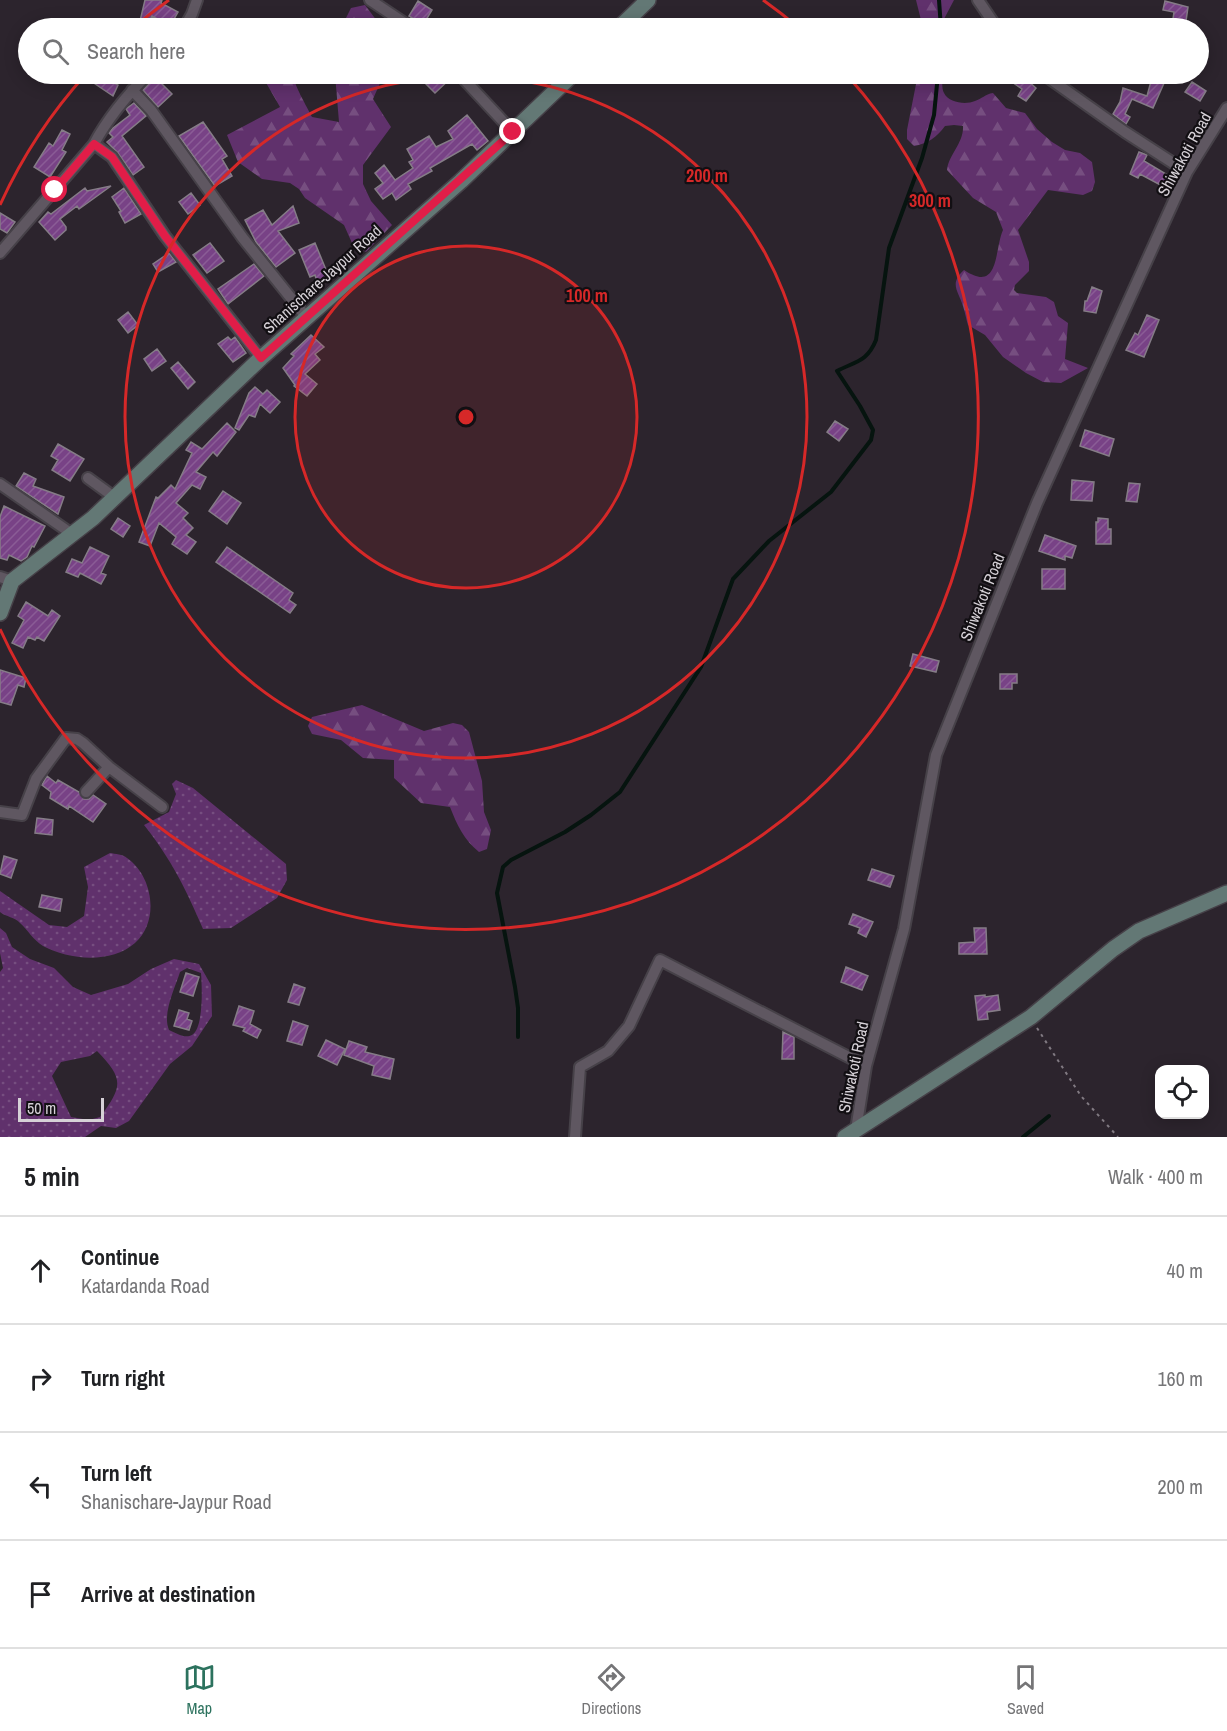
<!DOCTYPE html>
<html lang="en">
<head>
<meta charset="utf-8">
<style>
	body { margin:0; font-family:"Archivo Narrow",sans-serif; background:#f6f6f6; color:#202124 }
	.controls { position:absolute; right:18px; bottom:18px; display:grid; overflow:hidden; border-radius:12px; box-shadow:0 3px 15px #0003 }
	.controls button { width:54px; height:54px; display:grid; place-items:center; padding:0; border:0; border-bottom:2px solid #e0e0e0; background:#fff; color:#202124; font:30px sans-serif }
	.scale { position:absolute; left:18px; bottom:15px; width:86px; box-sizing:border-box; padding-left:6px; border:3px solid #d6d1d7; border-top:0; font-size:16px; line-height:21px; white-space:nowrap; color:#d6d1d7; -webkit-text-stroke:4px #120f13; paint-order:stroke }
	.stop { position:absolute; width:18px; height:18px; margin:-14px; border:4px solid #e11d48; border-radius:50%; background:#fff }
	.stop.end { background:#e11d48; border-color:#fff; box-shadow:0 2px 6px #0008 }
	.list { margin:0; padding:0; list-style:none }
	h2 { display:flex; justify-content:space-between; align-items:center; height:78px; margin:0; padding:0 24px; font-size:26px }
	h2 small { font-size:20px; font-weight:400; color:#757577 }
	.list li { display:grid; grid-template-columns:39px 1fr auto; gap:18px; align-items:center; box-sizing:border-box; height:108px; padding:0 24px; border-top:2px solid #e0e0e0 }
	.list b { display:block; font-size:22px; white-space:nowrap }
	.list p { margin:0; font-size:20px; white-space:nowrap; color:#757577 }
	.list em { font-size:20px; font-style:normal; color:#757577 }
	.icon { flex:none; width:33px; height:33px; fill:none; stroke:currentColor; stroke-width:2; stroke-linecap:round; stroke-linejoin:round }
	.map { position:relative; flex:none; width:1227px; height:1137px; overflow:hidden }
	.search { position:absolute; background:#fff; box-shadow:0 3px 15px #0003; left:18px; right:18px; top:18px; height:66px; display:flex; align-items:center; gap:15px; box-sizing:border-box; padding:0 21px; border-radius:33px; color:#757577; font-size:22px }
	.sheet { height:510px; background:#fff }
	nav { display:flex; justify-content:space-around; align-items:center; box-sizing:border-box; height:84px; border-top:2px solid #e0e0e0; background:#fff; font-size:16px; color:#757577 }
	nav a { display:grid; justify-items:center; gap:3px }
	nav .on { color:#2c725e }
	.map>svg:first-child { display:block }
	.grass { fill:url(#grass-dots); fill-rule:evenodd }
	.forest { fill:url(#forest-firs) }
	.lines { fill:none; stroke-linecap:round; stroke-linejoin:round }
	.stream { stroke:#06140f; stroke-width:4 }
	.building { fill:url(#building-hatch); stroke:#857c87; stroke-width:1.5 }
	.street-casing { stroke:#464148; stroke-width:14 }
	.secondary-casing { stroke:#464148; stroke-width:18 }
	.path { stroke:#817a82; stroke-width:2; stroke-dasharray:3 4.5; stroke-linecap:butt }
	.street { stroke:#5f5761; stroke-width:10 }
	.secondary { stroke:#637875; stroke-width:15 }
	.route { stroke:#e11d48; stroke-width:8 }
	.ring { fill:none; stroke:#d62828; stroke-width:3 }
	.labels { text-anchor:middle; dominant-baseline:central; stroke-width:4.5; stroke-linejoin:round; paint-order:stroke }
	.street-label { font-size:16px; fill:#d6d1d7; stroke:#120f13 }
	.centre { fill:#d62828; stroke:#120f13; stroke-width:3 }
	.ring-label { font-size:18px; text-anchor:middle; font-weight:bold; fill:#d62828; stroke:#120f13; stroke-width:4.5; stroke-linejoin:round; paint-order:stroke }
</style>
</head>
<body>
<div class="map">
<svg width="1227" height="1137" viewBox="0 0 1227 1137">
	<defs>
		<pattern id="grass-dots" width="8" height="8" patternUnits="userSpaceOnUse" patternTransform="scale(1.5)"><rect width="8" height="8" fill="#60316c"/><path d="M2 2h.1M6 6h.1" fill="none" stroke="#764e80" stroke-width="1.8" stroke-linecap="round"/></pattern>
		<pattern id="forest-firs" width="22" height="20" patternUnits="userSpaceOnUse" patternTransform="scale(1.5)"><rect width="22" height="20" fill="#60316c"/><path d="M5 1l3.5 6h-7zM16 11l3.5 6h-7z" fill="#764e80"/></pattern>
		<pattern id="building-hatch" width="6" height="6" patternUnits="userSpaceOnUse" patternTransform="scale(1.5)"><rect width="6" height="6" fill="#784286"/><path d="M-1 1l2-2M0 6l6-6M5 7l2-2" fill="none" stroke="#8a5c96"/></pattern>
	</defs>
	<rect width="100%" height="100%" fill="#2c242d"/>
	<path class="grass" d="M176 780 193 788 286 864 287 880 277 898 231 928 203 929C186 889 171 859 144 825L169 812 176 794 172 784Z
		M110 853C115 854 123 854 127 858 153 876 160 921 135 943 111 964 69 960 43 946 33 940 28 930 20 923 15 917 6 917 0 912V891L49 925 67 927 84 916 88 887 84 867Z
		M0 928 6 933 12 947 30 959 54 968 73 987 91 995 128 984 151 969 174 959 199 964 211 985 212 1016 192 1046 170 1064 129 1121 116 1128 101 1126 85 1137H0V972L3 968 0 953ZM187 968 201 973C202 985 204 1028 192 1035 185 1039 176 1033 169 1030 162 1014 175 988 180 972ZM97 1051C124 1079 123 1086 100 1117L89 1120 71 1117 52 1076 61 1062 90 1056Z"/>
	<path class="forest" d="M916 0H954L944 19 942 28H923Z
		M365 5 380 25V28H341L351 8Z
		M266 74H293C293 83 307 107 312 117L339 122 335 74H384L373 99 391 127 363 165V184L371 201 392 225 366 252 352 243 344 225 305 198 299 189 290 183 262 179 238 162 227 135 280 107 265 81Z
		M918 74H942C943 79 941 88 944 93 949 103 966 105 975 101 982 99 985 94 993 93L1006 108 1025 113 1037 129 1052 142 1065 150 1080 153 1092 162 1095 182 1092 191 1083 195 1048 190 1018 230 1029 262V271L1015 285 1014 290 1017 293 1046 297 1054 302 1058 316 1068 323 1065 359 1088 368 1061 383 1043 382 1026 373 1003 357 985 335 968 325C966 319 965 312 963 306 958 290 949 284 964 270 1000 294 994 250 1003 230L996 212 973 198 947 170C949 154 964 143 963 126L954 125 945 126C937 137 927 144 914 146L907 139V130Z
		M362 705 424 731 453 723 462 725 469 732 482 781 484 812 491 830 487 849 479 852C464 840 457 825 450 807L421 803 394 778V760L363 758 341 740 312 734 308 726 312 717Z"/>
	<g class="lines">
		<path class="stream" d="M939 0 941 28
			M518 1037V1008L515 987 497 893 503 867 511 860 565 832 591 815 620 792 701 667 733 579 769 541 831 492 871 440 873 430 860 406 837 371C856 361 867 362 876 340L889 248 922 158 934 115 938 74
			M1023 1137 1049 1116"/>
	</g>
	<path class="building" d="M145 0H162L161 3 178 12 170 26 152 16 148 24 140 21Z
		M418 1 432 10 423 25 409 16Z
		M1165 1 1188 7 1185 28H1178V20L1173 19 1174 12 1163 10Z
		M97 74 118 85 113 96 91 81Z
		M416 74H452V77L435 93Z
		M1019 74H1024L1029 78 1027 80 1036 88 1026 101 1018 96 1022 89 1012 82Z
		M1153 74H1168L1153 108 1132 99 1125 114 1130 117 1126 124 1113 114 1120 102 1123 88 1147 96Z
		M155 77 172 94 158 107 143 90Z
		M1192 82 1206 91 1200 101 1185 92Z
		M134 103 146 116 122 136 144 167 133 175 118 153 107 142 113 137 109 133 113 128 130 115 126 109Z
		M467 115 488 141 477 150 472 144 430 168 432 171 408 184 411 189 396 200 392 193 383 199 375 189 383 183 375 173 384 165 395 180 413 168 409 162 413 160 407 149 429 136 436 147 453 139 448 131Z
		M203 122 227 156 222 159 232 176 215 186 179 136Z
		M62 130 70 134 62 150 66 152 50 177 34 167 49 143 53 146Z
		M1139 152 1147 155 1144 161 1171 177 1166 188 1140 174 1138 178 1130 174Z
		M111 186 79 209 77 206 60 219 66 227V230L55 240 39 222 48 212 51 214 85 188 87 191Z
		M124 188 141 214 125 223 119 212 121 211 112 197Z
		M191 193 200 205 188 214 179 202Z
		M293 206 299 223 278 231 295 253 276 267 256 242 245 220 263 210 272 225Z
		M0 213 15 222 7 233 0 229Z
		M210 243 224 261 207 273 193 255Z
		M315 243 329 277 317 282 315 275 310 277 299 250Z
		M169 253 176 262 158 272 153 264Z
		M254 264 264 276 228 304 218 289Z
		M1092 287 1102 291 1096 313 1084 311 1085 301H1087Z
		M128 312 138 325 128 333 118 320Z
		M1147 315 1159 320 1144 357 1126 350 1135 333 1138 335Z
		M311 335 324 347 315 354 320 360 305 374 317 384 307 396 294 386 295 385 283 368 294 356 291 354Z
		M228 337 231 340 235 337 246 353 233 362 218 344Z
		M157 349 166 361 152 371 144 359Z
		M178 362 195 382 188 389 171 368Z
		M255 387 263 394 267 390 280 402 270 413 260 404 255 417 249 415 239 430 235 428 249 393Z
		M835 421 848 429 839 441 827 432Z
		M227 423 236 432 217 456 213 452 196 472 206 477 200 489 192 485 176 503 188 513 183 518 193 528 186 535 196 542 187 554 172 544 176 537 159 523 150 546 139 542 156 497 158 498 171 485 175 489 192 453 186 450 191 442 202 449Z
		M1085 430 1114 439 1109 456 1080 446Z
		M58 444 84 459 70 481 52 470 58 460 51 456Z
		M24 473 36 479 33 486 64 497 58 514 16 486Z
		M1072 480 1094 482 1092 501 1071 500Z
		M1129 483 1140 484 1137 502 1126 501Z
		M223 491 241 503 227 524 209 511Z
		M4 506 45 526 34 547 32 546 27 557 21 561 9 555 7 560 0 558V517Z
		M118 518 130 526 123 537 111 529Z
		M1098 518 1108 519V529H1111V544H1096V522H1098Z
		M1045 535 1076 546 1072 558 1065 556V560L1039 551Z
		M90 547 109 556 101 573 106 575 101 584 80 573 78 577 66 572 72 559 82 563Z
		M227 547 293 593 289 600 296 605 290 613 216 562Z
		M1042 569H1065V589H1042Z
		M26 602 48 616 52 610 60 616 44 641 37 637 35 640 28 637 23 648 12 643 24 620 18 616Z
		M913 654 939 661 936 672 910 666Z
		M0 670 26 678 24 687 18 685 11 705 0 702Z
		M1000 674H1017V683H1012V689H1000Z
		M47 776 56 783 58 780 79 792 84 799H89L93 795 106 804 93 822 69 806 68 809 50 798 51 792 42 785Z
		M37 818 53 820 52 835 35 833Z
		M4 856 17 860 11 878 0 874Z
		M872 869 894 876 890 887 868 880Z
		M42 895 62 899 60 911 39 907Z
		M853 914 873 922 866 937 858 933 860 928 849 924Z
		M974 928H986L987 954H959V943L975 942Z
		M846 967 868 976 862 990 841 982Z
		M186 973 199 977 193 996 180 992Z
		M294 984 305 988 299 1005 288 1002Z
		M985 995V997L998 995 1000 1010 987 1012 988 1019 978 1020 975 996Z
		M239 1006 254 1011 250 1024 261 1030 257 1038 243 1031 245 1028 233 1025Z
		M179 1010 189 1013 187 1019 192 1021 189 1030 174 1026Z
		M293 1021 308 1026 302 1045 287 1041Z
		M783 1032 794 1037V1059H782Z
		M326 1040 345 1049 337 1065 318 1056Z
		M349 1041 367 1047 365 1052 394 1059 390 1079 372 1075 374 1066 344 1055Z"/>
	<g class="lines">
		<g class="street-casing">
			<path id="street" d="M370 0 412 28
				M978 0 997 28
				M184 28 192 14 197 0
				M459 74 513 132
				M1043 74 1125 132 1187 172
				M132 90 151 110 242 237 307 318
				M94 144 112 157 165 236 261 358
				M0 253 94 144C108 118 128 94 148 74
				M88 478 114 497
				M0 484 72 534
				M0 577 12 581
				M86 792 109 767
				M0 812 22 815 36 779 66 738 77 739 83 743 109 767 162 807
				M856 1130 866 1066 904 929 936 755 1037 503 1187 172 1227 108
				M575 1137 580 1067 608 1051 629 1026 660 960 866 1066"/>
		</g>
		<g class="secondary-casing">
			<path id="secondary" d="M619 28 648 0
				M0 613 12 581 93 518 261 358 461 181 573 74
				M845 1137 1031 1017 1113 949 1139 931 1227 893"/>
		</g>
		<path class="path" d="M1037 1028 1081 1096 1118 1137"/>
		<use href="#street" class="street"/>
		<use href="#secondary" class="secondary"/>
	</g>
	<g class="lines">
		<path class="route" d="M55 190 94 144 112 157 165 236 261 358 513 132"/>
	</g>
	<circle cx="466" cy="417" r="171" fill="#d62828" fill-opacity=".12"/>
	<g class="ring">
		<circle cx="466" cy="417" r="171"/>
		<circle cx="466" cy="417" r="341"/>
		<path d="M0 205A512 512 0 0 1 86 74M133 28A512 512 0 0 1 169 0M763 0A512 512 0 0 1 799 28M846 74A512 512 0 1 1 0 629"/>
	</g>
	<g class="labels">
		<g class="street-label">
			<text transform="translate(1184 154) rotate(-61)">Shiwakoti Road</text>
			<text transform="translate(322 279) rotate(-42)">Shanischare-Jaypur Road</text>
			<text transform="translate(982 597) rotate(-68)">Shiwakoti Road</text>
			<text transform="translate(853 1067) rotate(-78)">Shiwakoti Road</text>
		</g>
	</g>
	<circle cx="466" cy="417" r="9" class="centre"/>
	<g class="ring-label">
		<text x="707" y="182">200 m</text>
		<text x="930" y="207">300 m</text>
		<text x="587" y="302">100 m</text>
	</g>
</svg>
<div class="controls">
<button><svg class="icon" aria-label="locate" viewBox="0 0 24 24"><circle cx="12" cy="12" r="6"/><path d="M12 2v4M12 18v4M2 12h4M18 12h4"/></svg></button>
</div>
<div class="scale">50 m</div>
<div class="stop" style="left:55px;top:190px"></div>
<div class="stop end" style="left:513px;top:132px"></div>
<div class="search"><svg class="icon" aria-label="search" viewBox="0 0 24 24"><circle cx="10" cy="10" r="6"/><path d="M15 15l6 6"/></svg>Search here</div>
</div>
<section class="sheet">
<h2>5 min<small>Walk · 400 m</small></h2>
<ul class="list">
<li><svg class="icon" aria-label="ahead" viewBox="0 0 24 24"><path d="M12 20V5M6 11l6-6 6 6"/></svg><div><b>Continue</b><p>Katardanda Road</p></div><em>40 m</em></li>
<li><svg class="icon" aria-label="right" viewBox="0 0 24 24"><path d="M7 20v-9h11M14 6l5 5-5 5"/></svg><div><b>Turn right</b></div><em>160 m</em></li>
<li><svg class="icon" aria-label="left" viewBox="0 0 24 24"><path d="M17 20v-9H6M10 6l-5 5 5 5"/></svg><div><b>Turn left</b><p>Shanischare-Jaypur Road</p></div><em>200 m</em></li>
<li><svg class="icon" aria-label="arrive" viewBox="0 0 24 24"><path d="M6 21V4h12l-3 4 3 4H6"/></svg><div><b>Arrive at destination</b></div></li>
</ul>
</section>
<nav>
<a class="on"><svg class="icon" aria-label="map" viewBox="0 0 24 24"><path d="M3 6l6-2 6 2 6-2v14l-6 2-6-2-6 2zM9 4v14M15 6v14"/></svg>Map</a>
<a><svg class="icon" aria-label="directions" viewBox="0 0 24 24"><path d="M12 3l9 9-9 9-9-9zM9 14v-3h6M13 9l2 2-2 2"/></svg>Directions</a>
<a><svg class="icon" aria-label="saved" viewBox="0 0 24 24"><path d="M7 4h10v16l-5-4-5 4z"/></svg>Saved</a>
</nav>
</body>
</html>
